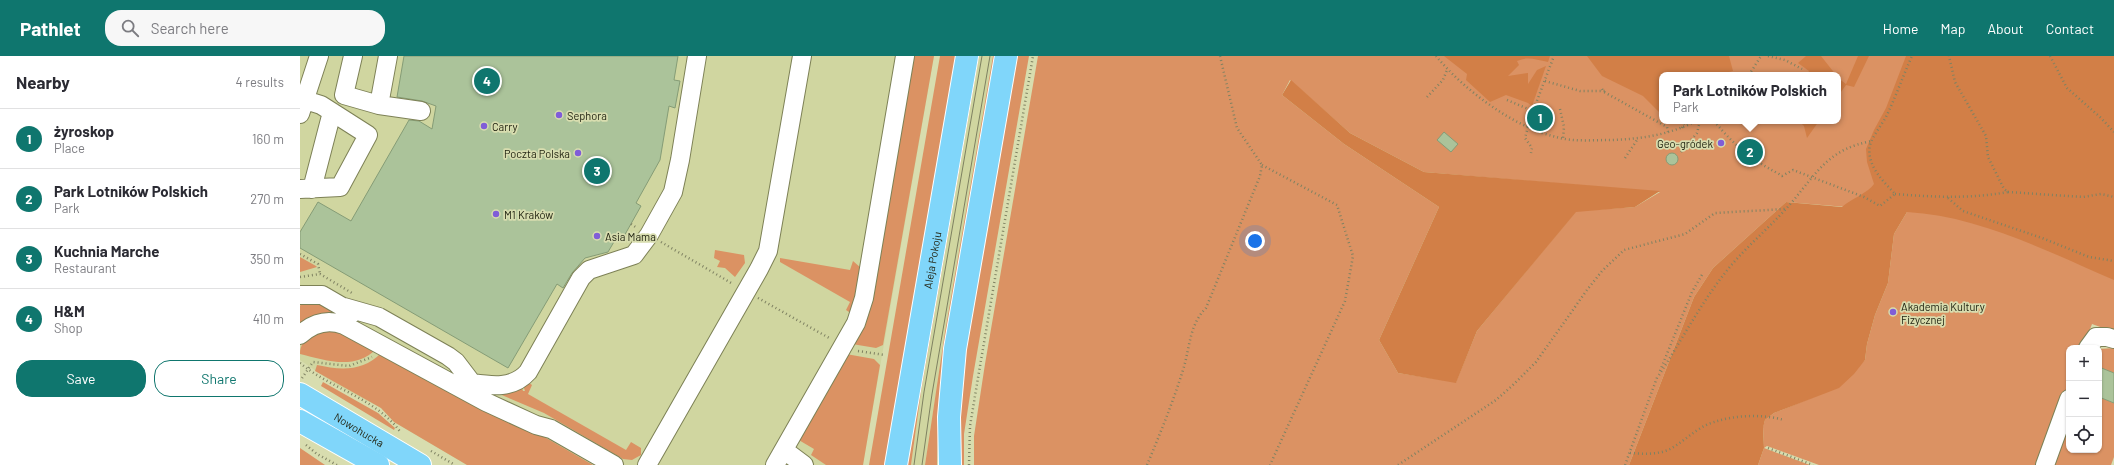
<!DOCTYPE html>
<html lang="en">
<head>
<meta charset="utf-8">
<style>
	body { margin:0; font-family:Barlow,sans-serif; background:#f7f7f7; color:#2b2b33 }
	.controls { position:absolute; right:12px; bottom:12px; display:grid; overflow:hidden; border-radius:8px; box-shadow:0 1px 3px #0004 }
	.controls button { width:36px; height:36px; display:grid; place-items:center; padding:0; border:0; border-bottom:1px solid #e1e1e2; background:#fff; color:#2b2b33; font:20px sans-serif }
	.you { position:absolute; left:955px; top:185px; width:14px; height:14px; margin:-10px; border:3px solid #fff; border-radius:50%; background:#1a73e8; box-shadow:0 0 0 6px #1a73e833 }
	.badge { display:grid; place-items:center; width:26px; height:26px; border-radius:50%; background:#0f766e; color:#fff; font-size:13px; font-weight:700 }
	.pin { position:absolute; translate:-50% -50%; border:2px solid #fff; box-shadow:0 1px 4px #0006 }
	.popup { position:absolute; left:1359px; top:16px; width:182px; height:52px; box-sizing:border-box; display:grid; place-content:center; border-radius:8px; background:#fff; filter:drop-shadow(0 1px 3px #0005); font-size:13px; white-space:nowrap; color:#7c7c81 }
	.popup b { font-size:15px; color:#2b2b33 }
	.popup::after { content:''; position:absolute; left:50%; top:100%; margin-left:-8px; border:8px solid transparent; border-top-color:#fff }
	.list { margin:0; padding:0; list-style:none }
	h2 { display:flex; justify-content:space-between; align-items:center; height:52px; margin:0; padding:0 16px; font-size:17px }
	h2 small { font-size:13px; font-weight:400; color:#7c7c81 }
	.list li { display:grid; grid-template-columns:26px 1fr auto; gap:12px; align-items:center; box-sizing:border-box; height:60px; padding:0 16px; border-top:1px solid #e1e1e2 }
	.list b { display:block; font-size:15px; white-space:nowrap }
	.list p { margin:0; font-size:13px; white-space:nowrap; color:#7c7c81 }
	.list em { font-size:13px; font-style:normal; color:#7c7c81 }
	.actions { display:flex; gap:8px; padding:12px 16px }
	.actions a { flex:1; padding:9px 0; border:1px solid #0f766e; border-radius:16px; text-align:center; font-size:14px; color:#0f766e }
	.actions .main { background:#0f766e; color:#fff }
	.icon { flex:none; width:22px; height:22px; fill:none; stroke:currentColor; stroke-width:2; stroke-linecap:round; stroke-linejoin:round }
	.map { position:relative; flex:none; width:1814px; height:409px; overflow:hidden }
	header { display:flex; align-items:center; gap:24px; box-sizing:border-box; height:56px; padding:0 20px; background:#0f766e; color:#fff }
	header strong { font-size:19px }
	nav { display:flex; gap:22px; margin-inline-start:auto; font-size:14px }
	.search { width:280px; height:36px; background:#f7f7f7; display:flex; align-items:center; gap:10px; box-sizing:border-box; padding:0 14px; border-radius:16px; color:#7c7c81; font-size:15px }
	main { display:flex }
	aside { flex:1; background:#fff }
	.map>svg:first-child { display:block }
	.built { fill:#d0d6a0 }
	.green { fill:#db9263; fill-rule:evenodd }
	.forest { fill:#d27f47 }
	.building { fill:#abc39a; stroke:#859c76 }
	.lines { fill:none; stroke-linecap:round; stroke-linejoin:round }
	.minor-casing { stroke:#7d8156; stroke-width:20 }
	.major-casing { stroke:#fff; stroke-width:24 }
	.path { stroke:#7f8262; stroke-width:2.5; stroke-dasharray:1 3; stroke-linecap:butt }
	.minor { stroke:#fff; stroke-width:18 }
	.major { stroke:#80d6fa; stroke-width:22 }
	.tram { stroke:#7e8161; stroke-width:1 }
	.poi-dot { fill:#805dd8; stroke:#d8ddaf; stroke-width:1.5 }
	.labels { text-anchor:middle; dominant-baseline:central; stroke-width:3.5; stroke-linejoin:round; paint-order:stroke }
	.poi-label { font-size:11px; fill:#222412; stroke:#d8ddaf; text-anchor:start }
	.street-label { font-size:11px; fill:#222412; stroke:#d8ddaf }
</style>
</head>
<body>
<header>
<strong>Pathlet</strong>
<div class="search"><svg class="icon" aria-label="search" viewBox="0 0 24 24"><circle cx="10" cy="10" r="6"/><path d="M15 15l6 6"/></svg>Search here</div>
<nav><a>Home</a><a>Map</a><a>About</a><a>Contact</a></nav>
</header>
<main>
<aside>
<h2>Nearby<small>4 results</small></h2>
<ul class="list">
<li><span class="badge">1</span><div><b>żyroskop</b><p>Place</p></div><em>160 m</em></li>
<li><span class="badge">2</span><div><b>Park Lotników Polskich</b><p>Park</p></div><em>270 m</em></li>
<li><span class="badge">3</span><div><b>Kuchnia Marche</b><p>Restaurant</p></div><em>350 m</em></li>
<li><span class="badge">4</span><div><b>H&amp;M</b><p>Shop</p></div><em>410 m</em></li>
</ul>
<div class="actions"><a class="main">Save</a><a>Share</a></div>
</aside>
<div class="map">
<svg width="1814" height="409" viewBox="0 0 1814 409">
	<rect width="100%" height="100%" fill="#d8ddaf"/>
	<path class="built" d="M0 0H634L563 409H167L94 366 81 352 35 328 0 304Z
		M679 0H693L645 276 625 409H611L621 336Z"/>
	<path class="green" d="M612 0H634L583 289 576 292 552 288Z
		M640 0H660L586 409H569Z
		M674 0H679L621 336 611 409H606Z
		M693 0H698L638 371 637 409H625L645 276Z
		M715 0H729L673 320 664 378V409H656L658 323Z
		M738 0H1814V276L1792 268 1783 292H1769V332L1741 409H1519L1467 390 1464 392 1510 409H1458L1464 392 1463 371 1465 364 1474 357 1526 336 1565 304 1567 288 1575 259 1588 227 1594 178 1607 156 1486 146 1413 212 1394 241 1329 409H674V380L685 308ZM1362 19H1538V65H1362ZM990 24 1050 77 1124 116 1360 136 1335 151 1276 155 1177 275 1156 326 1098 317 1079 284 1139 151 1044 88 982 39Z
		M415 194 444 199 445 207 435 221 425 212 417 211 420 205 414 202Z
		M0 201 16 210 17 211 0 216Z
		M480 202 550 214 553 205 561 212 553 255 549 256 546 254 550 246 480 206Z
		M14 245 49 262 0 268V250L2 247Z
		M34 272 76 293C55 315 25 304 0 298 0 279 20 277 34 272Z
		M1814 292V317L1800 312 1799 315V293Z
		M81 297 201 356 293 409H167L94 366 81 352 15 315 17 309C40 314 63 316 81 297Z
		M546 298 574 303 580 309 563 409H526L511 399 514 393 497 383Z
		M23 326 78 357 95 372 94 374 21 330Z
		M229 327 232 329 228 338 326 394 331 386 341 392V399L332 404 323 403 244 357 197 337 221 329 223 335H225L223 329Z
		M1799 341 1814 347V401L1811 409H1749L1769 355V394H1799Z
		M0 392 25 409H0Z"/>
	<path class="forest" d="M1144 0H1250L1248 6C1236 4 1228 0 1217 5L1219 9 1208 20 1228 17V28L1237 14 1246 10 1232 50 1228 47 1206 39 1190 46 1166 24 1167 18Z
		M1287 0H1429L1433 15 1416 19H1362V59L1343 40 1302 20Z
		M1506 0H1521L1536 19H1507L1509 15 1498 7Z
		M1558 0H1569L1554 31 1546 29 1538 40V22L1546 28Z
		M1606 0H1814V224C1749 196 1679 160 1607 156L1594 178 1588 227 1575 259 1567 288 1565 304 1554 318 1539 332 1474 357 1465 364 1463 372 1464 392 1458 409H1329L1394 241 1413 212 1486 146 1542 151C1551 143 1568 137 1574 128L1567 106 1566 93 1574 74 1586 52Z
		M991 24 1050 77 1124 116 1360 135 1335 151 1276 156 1177 275 1156 327 1098 317 1079 284 1139 151 1044 88 982 39Z
		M1499 65H1519L1507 82 1504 70Z"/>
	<path class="building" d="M104 0H378L374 24 380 25 375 52 369 50 360 104 336 147 341 150 323 182 318 179 308 196 285 202 272 217 263 232 257 228 208 312 0 192V176L18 146 51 165 109 64 119 65 132 73 136 50 122 45 97 41Z
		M1144 76 1158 88 1151 96 1137 84Z
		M1366 103a6 6 0 1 1 12 0a6 6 0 1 1-12 0Z
		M1799 311 1814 317V347L1799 341Z"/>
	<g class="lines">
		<g class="minor-casing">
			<path id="minor" d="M53 0 44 39 79 49 88 0
				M79 49 121 55
				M0 58 19 0
				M0 133 40 131 68 79 21 49 5 44
				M12 133 32 56
				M0 239H22L53 257
				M44 251 79 261 148 300 156 306 172 327C192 330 213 333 228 316L281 222 289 214 334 199 349 179 373 136 380 104 397 0
				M0 279C13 267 28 263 44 269L186 346 236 369 251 373 314 409
				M1788 292 1796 281H1807L1814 283
				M484 394 504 409
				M347 409 459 213 468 195 502 0
				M475 409 556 267 564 242 605 0
				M1745 409 1769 343"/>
		</g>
		<g class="major-casing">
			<g id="major">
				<path id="s1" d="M0 338 120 409"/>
				<path d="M0 365 78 409"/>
				<path id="s2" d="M596 409 667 0"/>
				<path d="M650 409 649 361 655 293 706 0"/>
			</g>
		</g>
		<path class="path" d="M1136 0C1163 33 1213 71 1256 81 1273 86 1293 84 1311 84 1341 83 1369 79 1396 65
			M1468 0 1485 4 1502 13
			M1750 0 1767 32 1800 61 1814 76
			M1449 19 1461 0
			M1245 25 1280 35H1307
			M1302 33 1304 36 1367 71 1368 76
			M1127 41 1143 24 1147 14
			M1207 44 1233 55 1241 77
			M1260 53 1264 71 1263 83
			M1414 65C1436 91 1449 102 1479 118L1482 120 1493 114 1564 141 1580 150 1595 138C1583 125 1566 109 1570 89 1573 79 1582 69 1587 59 1596 40 1603 20 1612 0
			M1227 71 1254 0
			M1228 71 1225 82 1232 92 1231 97
			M1382 72 1385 65
			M1381 96 1397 77 1400 65
			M1325 102 1337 84
			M962 109 1037 149 1053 200 1045 245 970 409
			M1708 136 1783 141 1801 138 1814 141
			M1595 138C1633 141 1670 143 1708 136L1704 133 1688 101 1686 80 1655 26 1649 0
			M1648 142 1663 155 1742 182 1789 201 1814 205
			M331 168 337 172
			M361 186 433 228
			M0 198 18 208 20 218
			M0 221 20 218 52 237
			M458 242 531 283
			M558 295 585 299
			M0 307C31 333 78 343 101 377
			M1360 315 1392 236 1403 217
			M1359 319C1380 287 1401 247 1425 217 1445 191 1471 171 1492 146 1518 115 1529 93 1572 85
			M2 322 13 306 49 310 72 301
			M6 389 17 398 37 409
			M1468 392 1513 409
			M131 395 155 409
			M1330 397C1343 398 1358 399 1370 393 1385 385 1397 371 1414 366 1435 359 1463 358 1484 364
			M669 409 670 370 679 316 733 0
			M847 409C860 378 873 346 883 314 890 292 889 269 906 252L960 120 962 109 937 72 920 0
			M1098 409 1196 344 1212 330 1236 306 1287 234 1302 215 1324 194 1385 178 1415 157 1485 153
			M1325 409 1358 319"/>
		<use href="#minor" class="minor"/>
		<use href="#major" class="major"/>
		<path class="tram" d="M614 409 624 336 682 0
			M622 409 632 338 690 0"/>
	</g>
	<g class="poi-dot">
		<circle cx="259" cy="59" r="4"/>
		<circle cx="184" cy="70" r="4"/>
		<circle cx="1421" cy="87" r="4"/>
		<circle cx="278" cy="97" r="4"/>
		<circle cx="196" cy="158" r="4"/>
		<circle cx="297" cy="180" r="4"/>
		<circle cx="1593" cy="256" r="4"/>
	</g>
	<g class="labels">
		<g class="poi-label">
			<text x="267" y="59">Sephora</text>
			<text x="192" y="70">Carry</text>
			<text x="1413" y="87" text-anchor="end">Geo-gródek</text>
			<text x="270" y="97" text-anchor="end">Poczta Polska</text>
			<text x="204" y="158">M1 Kraków</text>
			<text x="305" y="180">Asia Mama</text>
			<text x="1601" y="250">Akademia Kultury<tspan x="1601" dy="13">Fizycznej</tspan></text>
		</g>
		<g class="street-label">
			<text stroke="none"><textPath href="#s2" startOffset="208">Aleja Pokoju</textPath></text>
			<text stroke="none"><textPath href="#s1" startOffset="69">Nowohucka</textPath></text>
		</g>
	</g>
</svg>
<div class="controls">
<button>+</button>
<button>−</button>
<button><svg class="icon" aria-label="locate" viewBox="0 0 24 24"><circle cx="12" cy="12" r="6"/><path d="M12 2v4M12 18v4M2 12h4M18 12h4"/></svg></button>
</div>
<div class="you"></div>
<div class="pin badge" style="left:1240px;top:62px">1</div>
<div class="pin badge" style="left:1450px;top:96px">2</div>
<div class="popup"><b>Park Lotników Polskich</b>Park</div>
<div class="pin badge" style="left:297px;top:115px">3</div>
<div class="pin badge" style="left:187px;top:25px">4</div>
</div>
</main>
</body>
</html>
